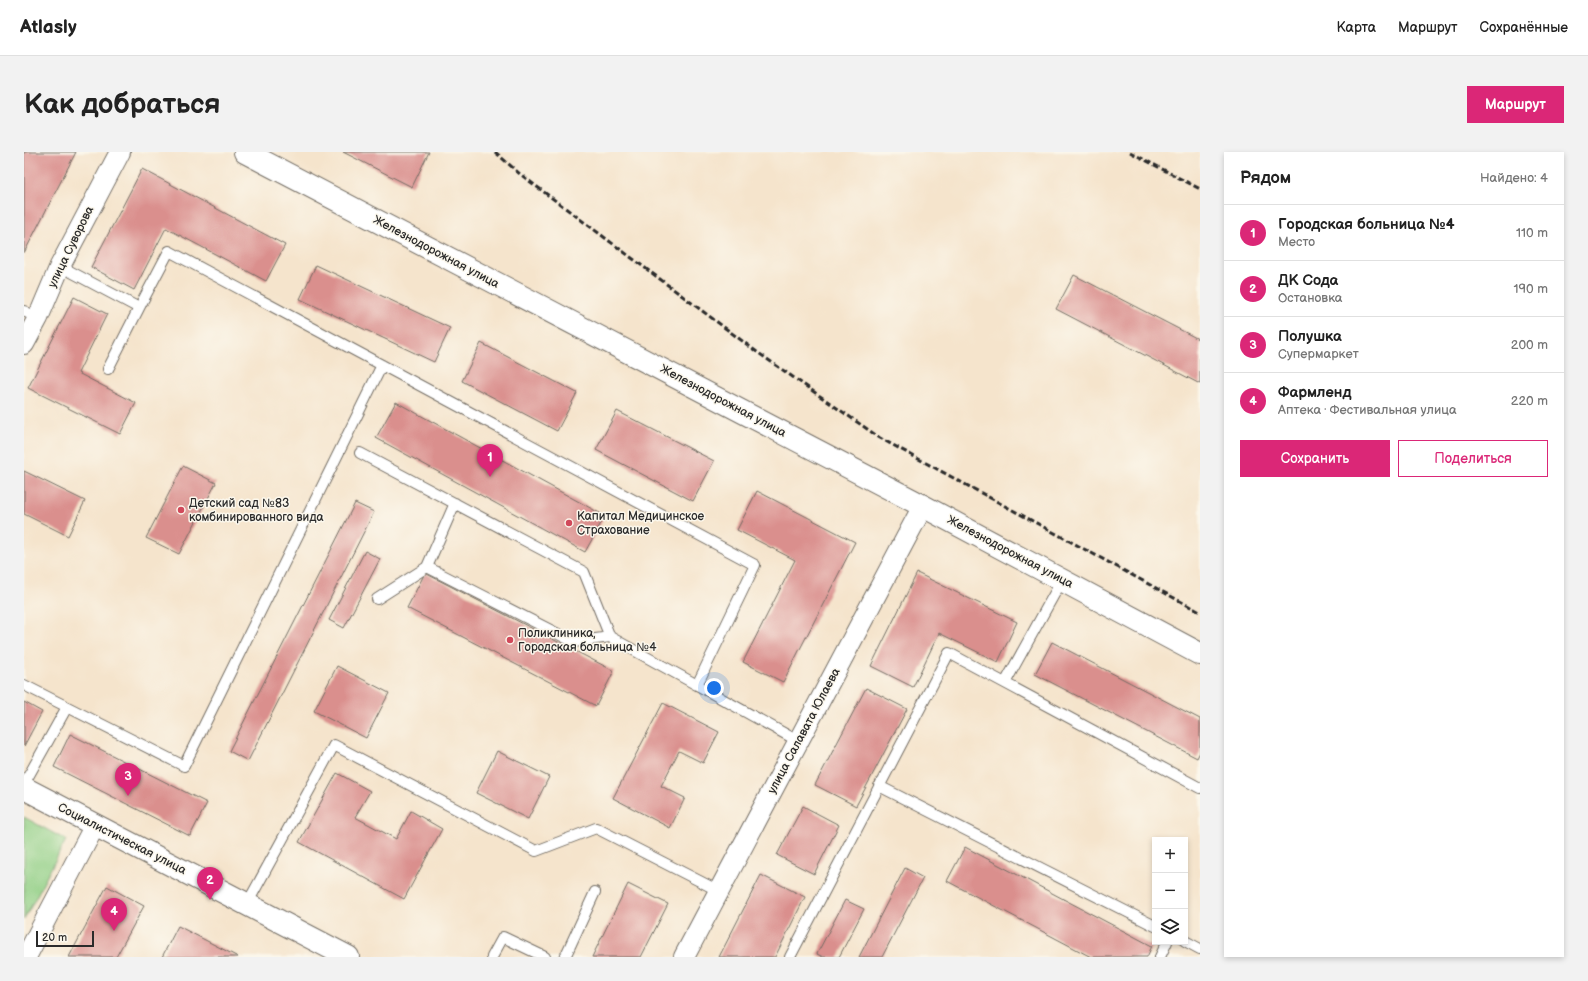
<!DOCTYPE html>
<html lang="ru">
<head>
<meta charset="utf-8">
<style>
	body { margin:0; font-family:"Balsamiq Sans",sans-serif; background:#f2f2f2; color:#222 }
	.controls { position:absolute; right:12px; bottom:12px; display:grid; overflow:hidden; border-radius:0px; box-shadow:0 2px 6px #0003 }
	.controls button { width:36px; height:36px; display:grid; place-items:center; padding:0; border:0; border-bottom:1px solid #e0e0e0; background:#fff; color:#222; font:20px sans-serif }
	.scale { position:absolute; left:12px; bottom:10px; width:58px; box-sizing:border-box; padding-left:4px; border:2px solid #2b2b2b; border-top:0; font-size:11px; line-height:14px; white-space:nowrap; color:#2b2b2b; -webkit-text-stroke:3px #fbf7ec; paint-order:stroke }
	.you { position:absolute; left:690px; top:536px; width:14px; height:14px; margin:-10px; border:3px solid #fff; border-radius:50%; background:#1a73e8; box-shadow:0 0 0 6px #1a73e833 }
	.badge { display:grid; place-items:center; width:26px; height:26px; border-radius:50%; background:#db2777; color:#fff; font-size:13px; font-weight:700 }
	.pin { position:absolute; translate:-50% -33px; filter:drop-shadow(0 1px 2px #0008) }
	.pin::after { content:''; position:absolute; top:21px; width:14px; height:12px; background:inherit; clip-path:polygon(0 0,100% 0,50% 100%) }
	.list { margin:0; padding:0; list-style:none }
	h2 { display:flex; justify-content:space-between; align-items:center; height:52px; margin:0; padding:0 16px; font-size:17px }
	h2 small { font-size:13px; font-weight:400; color:#767676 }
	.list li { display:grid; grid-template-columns:26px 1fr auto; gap:12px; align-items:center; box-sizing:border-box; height:56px; padding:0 16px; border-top:1px solid #e0e0e0 }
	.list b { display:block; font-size:15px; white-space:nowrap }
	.list p { margin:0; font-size:13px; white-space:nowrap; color:#767676 }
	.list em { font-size:13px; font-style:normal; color:#767676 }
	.actions { display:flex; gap:8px; padding:12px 16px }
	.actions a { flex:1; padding:9px 0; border:1px solid #db2777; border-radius:0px; text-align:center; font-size:14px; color:#db2777 }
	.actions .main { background:#db2777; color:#fff }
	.icon { flex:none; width:22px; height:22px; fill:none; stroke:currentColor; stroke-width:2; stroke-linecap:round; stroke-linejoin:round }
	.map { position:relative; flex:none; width:1176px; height:805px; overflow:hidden; border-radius:0px }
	header { display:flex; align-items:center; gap:24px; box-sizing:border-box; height:56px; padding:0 20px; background:#fff; border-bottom:1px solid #e0e0e0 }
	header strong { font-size:19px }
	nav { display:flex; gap:22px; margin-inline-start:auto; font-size:14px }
	.intro { display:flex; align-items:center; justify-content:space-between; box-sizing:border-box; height:96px; padding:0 24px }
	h1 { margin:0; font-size:28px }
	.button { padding:10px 18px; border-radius:0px; background:#db2777; color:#fff; font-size:14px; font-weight:700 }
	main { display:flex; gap:24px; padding:0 24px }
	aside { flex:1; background:#fff; border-radius:0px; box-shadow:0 2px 6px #0003 }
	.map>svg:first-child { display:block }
	.green { fill:#91cf85; stroke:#5e7d58 }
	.building { fill:#da8f8d }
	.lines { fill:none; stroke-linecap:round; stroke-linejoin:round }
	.service-casing { stroke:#726c63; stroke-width:12 }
	.minor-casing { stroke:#726c63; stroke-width:22 }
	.tertiary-casing { stroke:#726c63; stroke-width:24 }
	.secondary-casing { stroke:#726c63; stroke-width:24 }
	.service { stroke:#fff; stroke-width:10 }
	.minor { stroke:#fff; stroke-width:20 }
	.tertiary { stroke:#fff; stroke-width:22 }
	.secondary { stroke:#fff; stroke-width:22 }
	.rail { stroke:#2b2b2b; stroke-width:3; stroke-dasharray:6 3; stroke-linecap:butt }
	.poi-dot { fill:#d1495b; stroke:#fbf7ec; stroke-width:1.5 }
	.labels { text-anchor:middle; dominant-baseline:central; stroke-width:3; stroke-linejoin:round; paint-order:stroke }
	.street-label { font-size:12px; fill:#2b2b2b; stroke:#fbf7ec }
	.poi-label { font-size:12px; fill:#2b2b2b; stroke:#fbf7ec; text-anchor:start }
</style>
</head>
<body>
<header>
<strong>Atlasly</strong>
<nav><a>Карта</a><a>Маршрут</a><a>Сохранённые</a></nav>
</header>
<div class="intro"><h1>Как добраться</h1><a class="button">Маршрут</a></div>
<main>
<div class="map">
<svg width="1176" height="805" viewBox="0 0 1176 805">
	<rect width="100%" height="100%" fill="#fbf7ec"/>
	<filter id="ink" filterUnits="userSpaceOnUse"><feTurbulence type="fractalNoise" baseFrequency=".025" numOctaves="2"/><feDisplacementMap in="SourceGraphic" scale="8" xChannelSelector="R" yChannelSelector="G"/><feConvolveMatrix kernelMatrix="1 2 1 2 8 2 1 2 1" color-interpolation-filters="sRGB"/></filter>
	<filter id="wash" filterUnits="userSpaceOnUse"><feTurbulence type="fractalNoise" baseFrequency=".012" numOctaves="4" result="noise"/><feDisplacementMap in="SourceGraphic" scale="16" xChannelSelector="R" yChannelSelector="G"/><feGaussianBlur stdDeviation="0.9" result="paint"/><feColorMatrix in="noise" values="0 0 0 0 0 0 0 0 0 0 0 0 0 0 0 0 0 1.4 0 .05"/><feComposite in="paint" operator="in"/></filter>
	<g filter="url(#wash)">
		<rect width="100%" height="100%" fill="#f5e4cc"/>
		<path class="green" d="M0 665 42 688 0 768Z"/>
		<g id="blocks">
			<path class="building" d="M0 0H52L0 101Z
				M319 0H405L388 35Z
				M118 17 261 93 242 129 142 76 110 138 67 115Z
				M292 113 426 176 410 210 276 147Z
				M1050 123 1176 188V232L1032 157Z
				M50 145 83 162 54 221 112 251 96 282 4 236Z
				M457 191 553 241 533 279 438 229Z
				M372 250 581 364 561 400 352 286Z
				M593 259 690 309 669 349 572 298Z
				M159 314 192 331 155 402 122 386Z
				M0 319 61 349 44 384 0 362Z
				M733 339 831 390 759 530 719 510 771 408 713 378Z
				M331 351 350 360 224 609 205 599Z
				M341 399 356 407 320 476 305 468Z
				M401 421 590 519 572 554 383 456Z
				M893 421 993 470 974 510 915 481 889 535 847 514Z
				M1028 490 1176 567V600L1173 606 1011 522Z
				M313 514 365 541 342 586 290 559Z
				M842 536 883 557 832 654 791 633Z
				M0 550 18 560 0 594Z
				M639 551 695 580 679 611 655 599 637 634 661 646 646 676 589 646Z
				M46 582 183 651 166 684 30 615Z
				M473 599 525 625 504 667 452 641Z
				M313 621 346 639 331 665 372 687 387 659 418 677 380 747 275 690Z
				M779 654 815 673 790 722 753 703Z
				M941 695 1128 794 1123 805H1067L923 729Z
				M881 716 899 726 858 805H835Z
				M737 723 781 745 751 805H695Z
				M604 732 644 752 617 805H568Z
				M83 734 120 754 92 805H45Z
				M821 748 840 757 815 805H799L793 802Z
				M154 774 214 805H138Z"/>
		</g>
	</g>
	<g filter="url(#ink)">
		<use href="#blocks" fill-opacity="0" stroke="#726c63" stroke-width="1"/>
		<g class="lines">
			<g class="service-casing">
				<path id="service" d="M36 114 115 156 84 217
					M115 156 145 99 731 413 673 533 774 589
					M0 159 14 166
					M336 301 560 420 586 485 673 533
					M403 415 431 351
					M353 447 403 415 550 490 586 485
					M981 531 1038 428
					M0 533 160 614 358 213
					M0 632 43 555
					M855 634 1131 774
					M223 752 310 593 512 699 572 676 695 739
					M1161 789 1176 797
					M468 805 479 785 521 805
					M541 805 571 740
					M766 805 925 501 1176 636
					M1136 805 1143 790"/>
			</g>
			<g class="minor-casing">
				<path id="minor" d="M0 192 14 166 36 114 96 0
					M2 805 71 673
					M660 805 899 354"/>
			</g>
			<g class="tertiary-casing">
				<path id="tertiary" d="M0 636 324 805"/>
			</g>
			<g class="secondary-casing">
				<path id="secondary" d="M221 0 899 354 1176 502"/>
			</g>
			<use href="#service" class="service"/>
			<use href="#minor" class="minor"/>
			<use href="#tertiary" class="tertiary"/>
			<use href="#secondary" class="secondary"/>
			<path class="rail" d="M471 0 496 22 733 200 856 286 1176 460
				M1106 0 1176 37"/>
		</g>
	</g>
	<g class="poi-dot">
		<circle cx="157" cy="358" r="4"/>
		<circle cx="545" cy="371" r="4"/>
		<circle cx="486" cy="488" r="4"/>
	</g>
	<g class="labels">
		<g class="street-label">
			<text transform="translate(47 95) rotate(-64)">улица Суворова</text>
			<text transform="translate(412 100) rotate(28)">Железнодорожная улица</text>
			<text transform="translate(699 249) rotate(28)">Железнодорожная улица</text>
			<text transform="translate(986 400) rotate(28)">Железнодорожная улица</text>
			<text transform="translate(780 579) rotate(-62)">улица Салавата Юлаева</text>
			<text transform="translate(98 687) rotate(27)">Социалистическая улица</text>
		</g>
		<g class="poi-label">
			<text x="165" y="351">Детский сад №83<tspan x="165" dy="14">комбинированного вида</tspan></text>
			<text x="553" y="364">Капитал Медицинское<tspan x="553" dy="14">Страхование</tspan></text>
			<text x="494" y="481">Поликлиника,<tspan x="494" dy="14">Городская больница №4</tspan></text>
		</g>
	</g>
</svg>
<div class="controls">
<button>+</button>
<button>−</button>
<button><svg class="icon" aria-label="layers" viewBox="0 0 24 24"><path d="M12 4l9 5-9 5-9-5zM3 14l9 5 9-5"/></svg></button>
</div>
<div class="scale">20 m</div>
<div class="you"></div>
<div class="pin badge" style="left:466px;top:325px">1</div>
<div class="pin badge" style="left:186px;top:748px">2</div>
<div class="pin badge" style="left:104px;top:644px">3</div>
<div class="pin badge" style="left:90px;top:779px">4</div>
</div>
<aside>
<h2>Рядом<small>Найдено: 4</small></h2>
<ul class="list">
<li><span class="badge">1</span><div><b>Городская больница №4</b><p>Место</p></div><em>110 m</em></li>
<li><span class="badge">2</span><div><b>ДК Сода</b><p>Остановка</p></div><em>190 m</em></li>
<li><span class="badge">3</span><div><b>Полушка</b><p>Супермаркет</p></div><em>200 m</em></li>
<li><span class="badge">4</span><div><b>Фармленд</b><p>Аптека · Фестивальная улица</p></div><em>220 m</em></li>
</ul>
<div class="actions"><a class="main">Сохранить</a><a>Поделиться</a></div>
</aside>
</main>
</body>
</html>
